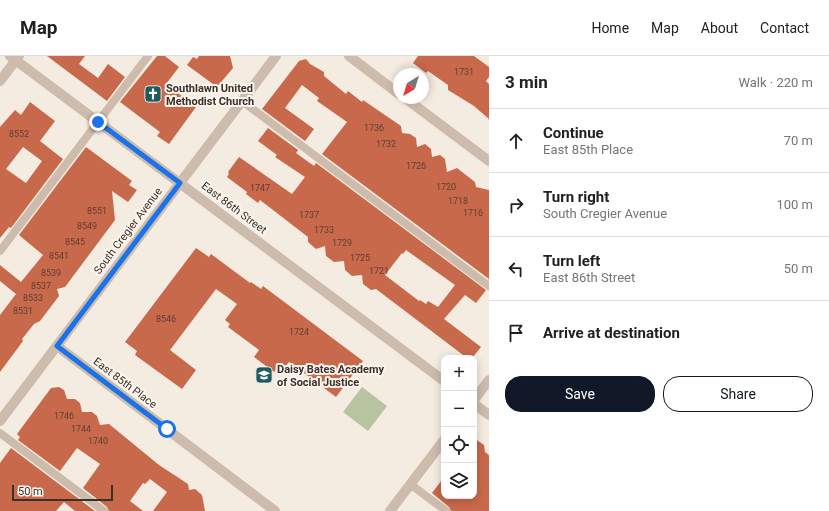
<!DOCTYPE html>
<html lang="en">
<head>
<meta charset="utf-8">
<style>
	body { margin:0; font-family:Roboto,sans-serif; background:#f2f2f2; color:#202124 }
	.controls { position:absolute; right:12px; bottom:12px; display:grid; overflow:hidden; border-radius:8px; box-shadow:0 2px 10px #0003 }
	.controls button { width:36px; height:36px; display:grid; place-items:center; padding:0; border:0; border-bottom:1px solid #e0e0e0; background:#fff; color:#202124; font:20px sans-serif }
	.compass { position:absolute; left:393px; top:12px; width:36px; height:36px; border-radius:50%; background:#fff; box-shadow:0 2px 10px #0003; rotate:218deg }
	.scale { position:absolute; left:12px; bottom:10px; width:101px; box-sizing:border-box; padding-left:4px; border:2px solid #3b302b; border-top:0; font-size:11px; line-height:14px; white-space:nowrap; color:#3b302b; -webkit-text-stroke:3px #fbf5ee; paint-order:stroke }
	.stop { position:absolute; width:12px; height:12px; margin:-9px; border:3px solid #1a73e8; border-radius:50%; background:#fff }
	.stop.end { background:#1a73e8; border-color:#fff; box-shadow:0 1px 4px #0008 }
	.list { margin:0; padding:0; list-style:none }
	h2 { display:flex; justify-content:space-between; align-items:center; height:52px; margin:0; padding:0 16px; font-size:17px }
	h2 small { font-size:13px; font-weight:400; color:#757577 }
	.list li { display:grid; grid-template-columns:26px 1fr auto; gap:12px; align-items:center; box-sizing:border-box; height:64px; padding:0 16px; border-top:1px solid #e0e0e0 }
	.list b { display:block; font-size:15px; white-space:nowrap }
	.list p { margin:0; font-size:13px; white-space:nowrap; color:#757577 }
	.list em { font-size:13px; font-style:normal; color:#757577 }
	.actions { display:flex; gap:8px; padding:12px 16px }
	.actions a { flex:1; padding:9px 0; border:1px solid #111827; border-radius:16px; text-align:center; font-size:14px; color:#111827 }
	.actions .main { background:#111827; color:#fff }
	.icon { flex:none; width:22px; height:22px; fill:none; stroke:currentColor; stroke-width:2; stroke-linecap:round; stroke-linejoin:round }
	.map { position:relative; flex:none; width:489px; height:455px; overflow:hidden }
	header { display:flex; align-items:center; gap:24px; box-sizing:border-box; height:56px; padding:0 20px; background:#fff; border-bottom:1px solid #e0e0e0 }
	header strong { font-size:19px }
	nav { display:flex; gap:22px; margin-inline-start:auto; font-size:14px }
	main { display:flex }
	aside { flex:1; background:#fff }
	.map>svg:first-child { display:block }
	.green { fill:#b8c4a0 }
	.building { fill:#c8694b; fill-rule:evenodd }
	.lines { fill:none; stroke-linecap:round; stroke-linejoin:round }
	.lane { stroke:#cdbbac; stroke-width:8 }
	.street { stroke:#cdbbac; stroke-width:10 }
	.route { stroke:#1a73e8; stroke-width:5 }
	.labels { text-anchor:middle; dominant-baseline:central; stroke-width:4; stroke-linejoin:round; paint-order:stroke }
	.number-label { font-size:9px; fill:#5e3e33 }
	.poi-label { font-size:11px; font-weight:bold; fill:#3b302b; stroke:#fbf5ee; text-anchor:start }
	.street-label { font-size:11px; fill:#3b302b; stroke:#fbf5ee }
</style>
</head>
<body>
<header>
<strong>Map</strong>
<nav><a>Home</a><a>Map</a><a>About</a><a>Contact</a></nav>
</header>
<main>
<div class="map">
<svg width="489" height="455" viewBox="0 0 489 455">
	<rect width="100%" height="100%" fill="#f4ebe1"/>
	<path class="green" d="M362 331 387 350 368 375 343 356Z"/>
	<path class="building" d="M47 0H85L79 8 98 22 108 8 125 21 107 45Z
		M157 0H165L179 11 166 28 196 51 169 88 157 80 160 76 120 46Z
		M199 0H230L233 12 217 31 187 9 193 1 197 3Z
		M418 0H474L489 11V21L486 25 489 28V63L474 50 448 34V29L428 15 426 17 413 7Z
		M306 3 310 8 324 16V20L346 38 348 35 362 46 363 44 401 70 402 77 410 78 416 82 417 91 425 88 431 93 432 101 440 99 445 103 447 116 457 112 475 126 476 131 489 134V223L322 98 347 66 317 45 319 42 302 29 285 52 314 73 305 85 262 53 299 5Z
		M30 46 55 65 40 85 63 103 11 172 9 171 0 182V71L15 54 21 59ZM23 91 42 105 26 127 6 113Z
		M268 72 298 94 296 97 314 110 316 107 486 234 476 247 465 239 444 263 481 291 472 302H467L376 233 371 234 363 228 362 219 352 220 345 214 344 205 334 206 326 200 325 190 316 193 308 186V181L260 144 258 147 246 138 247 136 227 121 229 118 228 116 239 101 292 138 305 121 275 101 277 99 258 85ZM406 194 455 229 438 251 428 245 426 248 420 244 419 245 385 219 402 197 403 198Z
		M86 91 132 125 129 129 137 134 128 146 112 135 115 164 65 231 57 233 59 240 40 265 34 268 22 283 23 285 0 316V259L16 238 0 225V209L21 226 43 199 19 179Z
		M196 192 209 201 211 198 250 227 251 226 261 233 263 230 363 305 336 341 289 306 282 315 277 312 274 316 254 301 259 294 228 271 230 268 225 264 237 248 216 233 170 294 196 314 182 333 135 299 137 295 125 286Z
		M59 331 64 334 67 343H75L80 347 82 356H92L97 360 100 369 109 368 159 409 188 428 189 434 195 433 202 439 205 455H153L167 436 150 423 145 428 143 427 130 445 143 455H109L107 451 83 432 100 408 77 392 60 415 18 384 20 381 17 378 51 332Z
		M474 382 484 389 485 396 489 399V455H451L449 451 432 437 444 421V440H474Z
		M11 392 95 455H75L64 446 56 455H0V407Z"/>
	<g class="lines">
		<path class="lane" d="M242 45 489 230
			M0 195 148 0
			M0 377 104 455
			M410 428 446 455"/>
		<path class="street" d="M10 0 444 325
			M349 0 399 38
			M0 25 19 0
			M405 42 489 105
			M57 290 275 455
			M474 344 489 324
			M474 348 489 359
			M0 365 276 0
			M390 455 444 384"/>
	</g>
	<g class="lines">
		<path class="route" d="M98 66 180 127 57 290 167 373"/>
	</g>
	<defs>
		<g id="church-square" transform="scale(0.9)"><rect x="-9" y="-9" width="18" height="18" rx="4" fill="#1f5a5e" stroke="#fbf5ee"/><path d="M-1.2-6h2.4v3.5h3.3v2.4h-3.3V6h-2.4V-.1h-3.3v-2.4h3.3Z" fill="#fff"/></g>
		<g id="school-square" transform="scale(0.9)"><rect x="-9" y="-9" width="18" height="18" rx="4" fill="#1f5a5e" stroke="#fbf5ee"/><path d="M0-5L7-2L0 1L-7-2ZM-4 1L0 2.5L4 1V4Q0 6-4 4Z" fill="#fff"/></g>
	</defs>
	<g fill-rule="evenodd">
		<use href="#church-square" x="153" y="38"/>
		<use href="#school-square" x="264" y="319"/>
	</g>
	<g class="labels">
		<g class="number-label">
			<text x="464" y="16">1731</text>
			<text x="374" y="72">1736</text>
			<text x="19" y="78">8552</text>
			<text x="386" y="88">1732</text>
			<text x="416" y="110">1726</text>
			<text x="446" y="131">1720</text>
			<text x="260" y="132">1747</text>
			<text x="458" y="145">1718</text>
			<text x="97" y="155">8551</text>
			<text x="473" y="157">1716</text>
			<text x="309" y="159">1737</text>
			<text x="87" y="170">8549</text>
			<text x="324" y="174">1733</text>
			<text x="75" y="186">8545</text>
			<text x="342" y="187">1729</text>
			<text x="59" y="200">8541</text>
			<text x="360" y="202">1725</text>
			<text x="379" y="215">1721</text>
			<text x="51" y="217">8539</text>
			<text x="41" y="230">8537</text>
			<text x="33" y="242">8533</text>
			<text x="23" y="255">8531</text>
			<text x="166" y="263">8546</text>
			<text x="299" y="276">1724</text>
			<text x="64" y="360">1746</text>
			<text x="81" y="373">1744</text>
			<text x="98" y="385">1740</text>
		</g>
		<g class="poi-label">
			<text x="166" y="32">Southlawn United<tspan x="166" dy="13">Methodist Church</tspan></text>
			<text x="277" y="313">Daisy Bates Academy<tspan x="277" dy="13">of Social Justice</tspan></text>
		</g>
		<g class="street-label">
			<text transform="translate(234 152) rotate(37)">East 86th Street</text>
			<text transform="translate(128 175) rotate(-53)">South Cregier Avenue</text>
			<text transform="translate(125 327) rotate(37)">East 85th Place</text>
		</g>
	</g>
</svg>
<div class="controls">
<button>+</button>
<button>−</button>
<button><svg class="icon" aria-label="locate" viewBox="0 0 24 24"><circle cx="12" cy="12" r="6"/><path d="M12 2v4M12 18v4M2 12h4M18 12h4"/></svg></button>
<button><svg class="icon" aria-label="layers" viewBox="0 0 24 24"><path d="M12 4l9 5-9 5-9-5zM3 14l9 5 9-5"/></svg></button>
</div>
<svg class="compass" viewBox="-18 -18 36 36"><path d="M0-13l5 13h-10z" fill="#e53935"/><path d="M0 13l5-13h-10z" fill="#757577"/></svg>
<div class="scale">50 m</div>
<div class="stop" style="left:167px;top:373px"></div>
<div class="stop end" style="left:98px;top:66px"></div>
</div>
<aside>
<h2>3 min<small>Walk · 220 m</small></h2>
<ul class="list">
<li><svg class="icon" aria-label="ahead" viewBox="0 0 24 24"><path d="M12 20V5M6 11l6-6 6 6"/></svg><div><b>Continue</b><p>East 85th Place</p></div><em>70 m</em></li>
<li><svg class="icon" aria-label="right" viewBox="0 0 24 24"><path d="M7 20v-9h11M14 6l5 5-5 5"/></svg><div><b>Turn right</b><p>South Cregier Avenue</p></div><em>100 m</em></li>
<li><svg class="icon" aria-label="left" viewBox="0 0 24 24"><path d="M17 20v-9H6M10 6l-5 5 5 5"/></svg><div><b>Turn left</b><p>East 86th Street</p></div><em>50 m</em></li>
<li><svg class="icon" aria-label="arrive" viewBox="0 0 24 24"><path d="M6 21V4h12l-3 4 3 4H6"/></svg><div><b>Arrive at destination</b></div></li>
</ul>
<div class="actions"><a class="main">Save</a><a>Share</a></div>
</aside>
</main>
</body>
</html>
